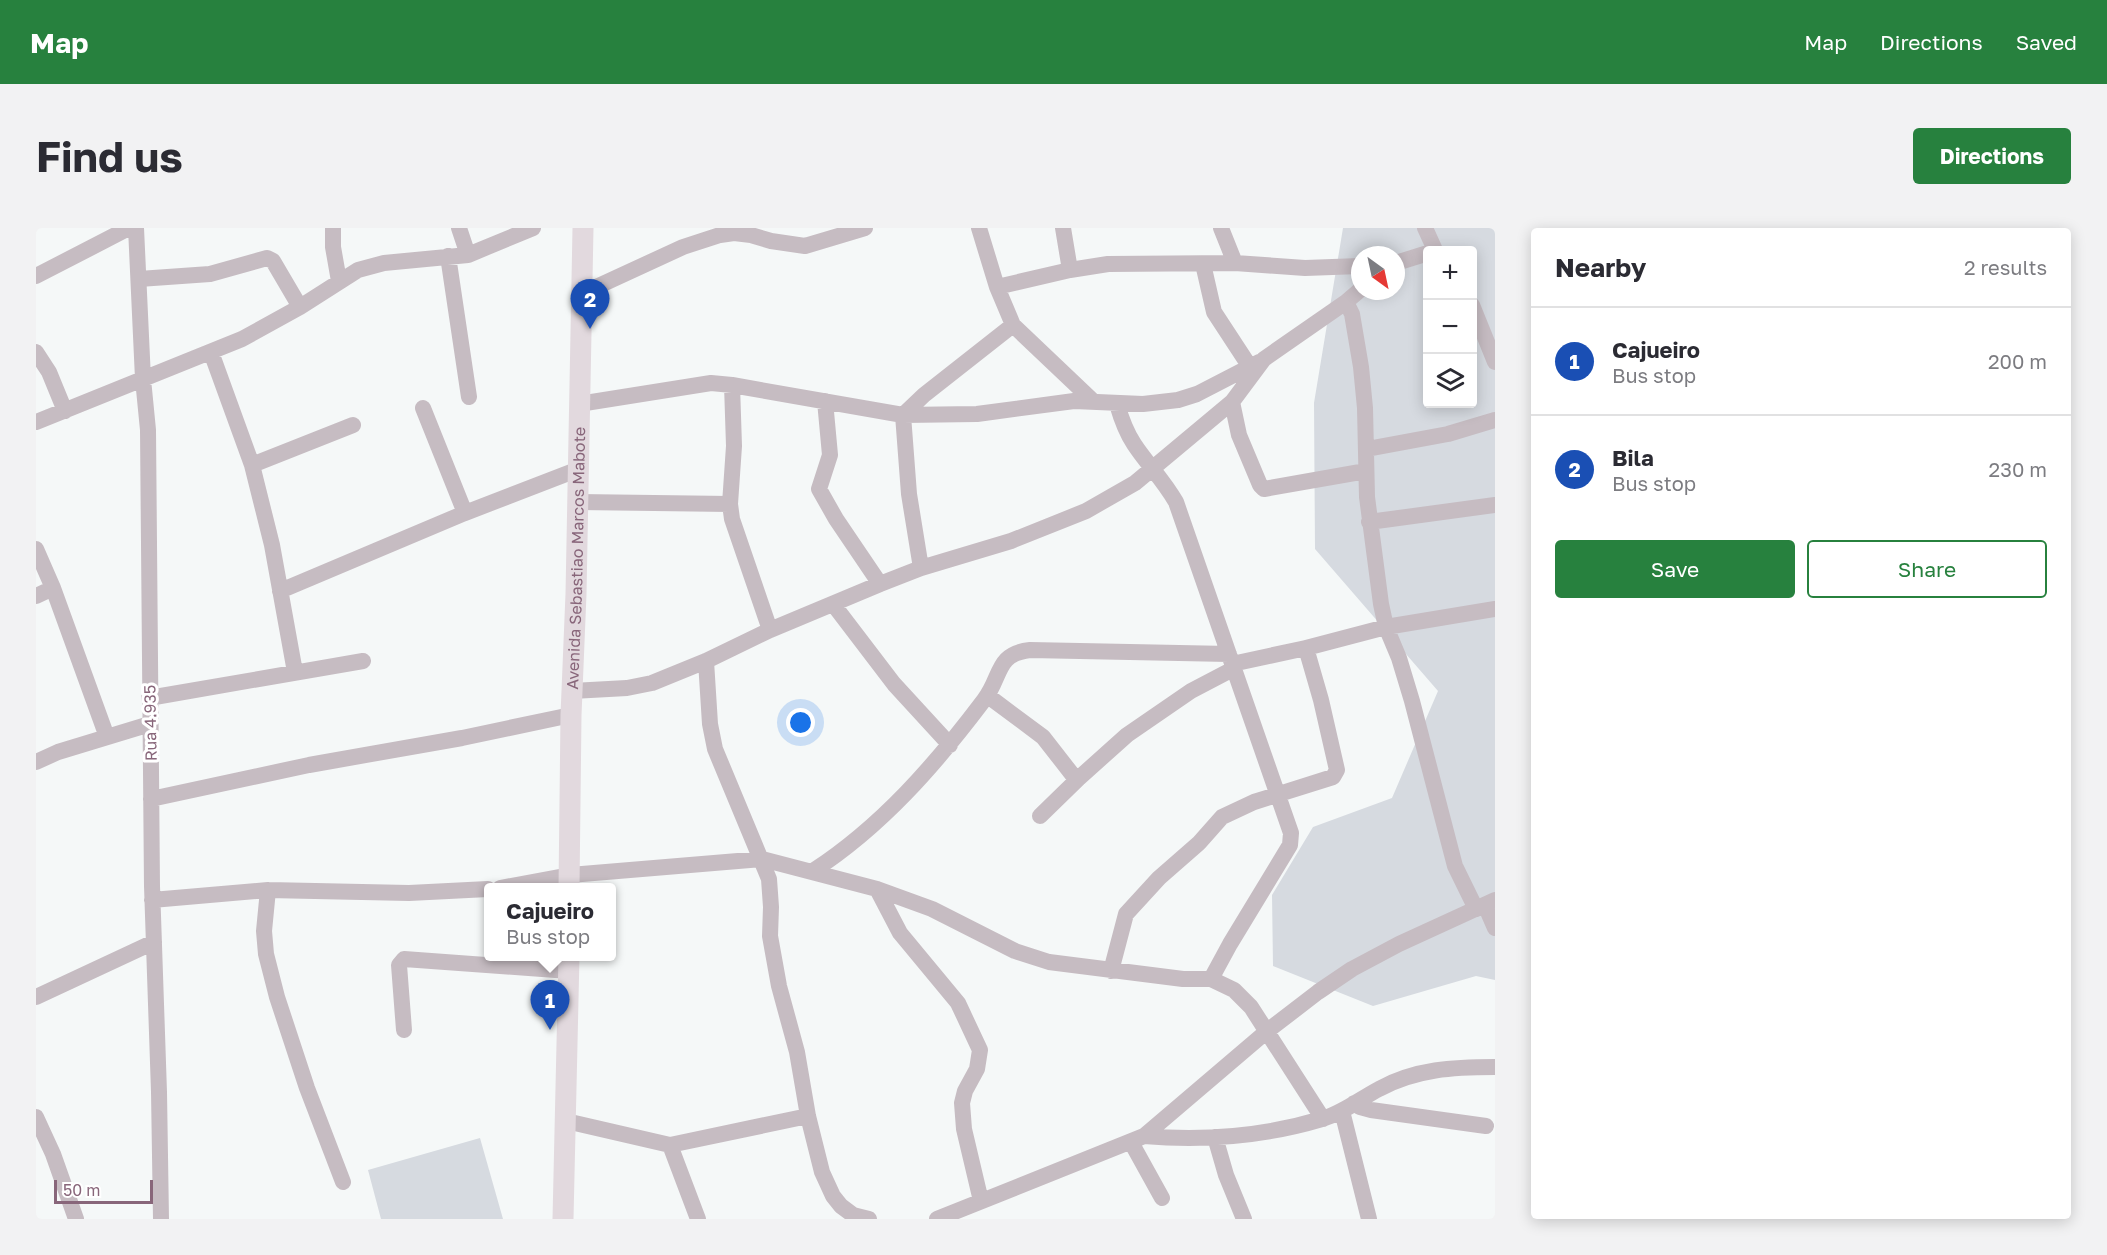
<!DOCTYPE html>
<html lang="en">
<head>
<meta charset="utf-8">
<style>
	body { margin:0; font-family:"Golos Text",sans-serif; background:#f2f2f3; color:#2b2b33 }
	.controls { position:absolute; right:18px; top:18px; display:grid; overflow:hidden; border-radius:6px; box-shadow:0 3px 15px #0003 }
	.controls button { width:54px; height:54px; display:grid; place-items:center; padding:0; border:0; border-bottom:2px solid #e1e1e2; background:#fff; color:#2b2b33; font:30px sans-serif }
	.compass { position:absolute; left:1315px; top:18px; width:54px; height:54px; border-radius:50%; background:#fff; box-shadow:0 3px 15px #0003; rotate:147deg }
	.scale { position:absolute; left:18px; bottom:15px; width:99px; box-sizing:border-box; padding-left:6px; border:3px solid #88667a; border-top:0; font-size:16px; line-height:21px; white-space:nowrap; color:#88667a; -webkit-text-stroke:4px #fff; paint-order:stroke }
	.you { position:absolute; left:765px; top:495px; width:21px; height:21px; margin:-15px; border:4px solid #fff; border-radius:50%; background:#1a73e8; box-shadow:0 0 0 9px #1a73e833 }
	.badge { display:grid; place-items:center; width:39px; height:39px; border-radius:50%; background:#27813e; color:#fff; font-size:20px; font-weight:700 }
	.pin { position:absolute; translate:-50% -50px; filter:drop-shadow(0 2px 3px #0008) }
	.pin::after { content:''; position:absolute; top:32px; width:21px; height:18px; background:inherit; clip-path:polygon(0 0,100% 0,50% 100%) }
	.popup { position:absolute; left:448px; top:655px; width:132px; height:78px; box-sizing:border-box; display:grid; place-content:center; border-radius:6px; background:#fff; filter:drop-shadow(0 2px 4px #0005); font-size:20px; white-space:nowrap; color:#7c7c81 }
	.popup b { font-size:22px; color:#2b2b33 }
	.popup::after { content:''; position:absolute; left:50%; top:100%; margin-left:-12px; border:12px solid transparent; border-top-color:#fff }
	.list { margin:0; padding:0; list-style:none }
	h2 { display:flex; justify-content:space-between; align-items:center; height:78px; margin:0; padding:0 24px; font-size:26px }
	h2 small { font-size:20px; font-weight:400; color:#7c7c81 }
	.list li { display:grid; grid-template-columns:39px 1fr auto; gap:18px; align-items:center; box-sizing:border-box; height:108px; padding:0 24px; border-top:2px solid #e1e1e2 }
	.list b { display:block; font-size:22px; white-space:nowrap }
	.list p { margin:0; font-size:20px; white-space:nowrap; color:#7c7c81 }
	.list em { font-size:20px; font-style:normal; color:#7c7c81 }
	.actions { display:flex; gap:12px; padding:18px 24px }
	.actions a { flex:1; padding:14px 0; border:2px solid #27813e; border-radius:6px; text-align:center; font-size:21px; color:#27813e }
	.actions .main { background:#27813e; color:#fff }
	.icon { flex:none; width:33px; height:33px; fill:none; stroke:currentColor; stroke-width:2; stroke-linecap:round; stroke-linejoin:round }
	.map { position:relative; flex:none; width:1459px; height:991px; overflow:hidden; border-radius:6px }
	header { display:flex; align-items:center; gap:36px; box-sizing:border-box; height:84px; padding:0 30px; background:#27813e; color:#fff }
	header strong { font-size:28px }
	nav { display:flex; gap:33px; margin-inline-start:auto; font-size:21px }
	.intro { display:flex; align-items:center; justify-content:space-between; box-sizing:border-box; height:144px; padding:0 36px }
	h1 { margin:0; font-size:42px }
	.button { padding:15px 27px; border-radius:6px; background:#27813e; color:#fff; font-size:21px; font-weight:700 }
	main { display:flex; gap:36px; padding:0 36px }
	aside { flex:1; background:#fff; border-radius:6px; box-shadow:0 3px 15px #0003 }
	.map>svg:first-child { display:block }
	.green { fill:#d6dae0; fill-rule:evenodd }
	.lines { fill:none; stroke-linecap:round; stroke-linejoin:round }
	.minor { stroke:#c6bcc2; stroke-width:16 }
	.major { stroke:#e2d9de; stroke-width:21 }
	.labels { text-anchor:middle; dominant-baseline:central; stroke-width:6; stroke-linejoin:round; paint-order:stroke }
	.street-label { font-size:16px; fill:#88667a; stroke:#fff }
</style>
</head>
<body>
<header>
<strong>Map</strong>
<nav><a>Map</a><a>Directions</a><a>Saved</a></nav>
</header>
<div class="intro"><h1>Find us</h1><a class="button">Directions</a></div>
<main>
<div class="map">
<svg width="1459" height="991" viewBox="0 0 1459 991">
	<rect width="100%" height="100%" fill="#f5f8f8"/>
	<path class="green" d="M1307 0H1459V752L1440 748 1337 778 1237 738 1236 667 1277 599 1356 570 1402 463 1279 321 1278 175ZM1392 22H1436V176H1392ZM1324 27H1360V63H1324Z
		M444 910 467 991H345L332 942Z"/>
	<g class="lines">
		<path class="minor" d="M100 0 107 151 112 202 116 658 123 864 125 991
			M297 0V19L303 53
			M423 0 432 27
			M943 0 961 59 977 97 1057 173
			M1027 0 1034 42
			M1185 0 1199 35
			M1389 0 1399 22
			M412 28 433 169
			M1360 35 1392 25
			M1167 36 1178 84 1214 139
			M0 48 93 0
			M103 51 174 46 231 30 237 33 264 79
			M961 59 1034 42 1072 36 1199 35 1269 40 1324 38
			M545 66 647 19 684 7 698 5 715 7 735 13 769 18 829 0
			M1310 74 1316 86 1325 139 1329 180 1331 269 1345 376 1350 399 1363 430 1376 473 1419 638 1440 681
			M1436 77 1459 134
			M0 124 13 144 29 183
			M175 124 216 237 236 317 259 444
			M696 157 698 218 694 276 696 291 734 402
			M789 173 794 227 783 261 800 291 844 356
			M1196 174 1203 207 1224 257 1228 261 1330 243
			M543 176 675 155 696 157 867 187 941 186 1038 173 1107 176 1142 172 1161 166 1223 134
			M1081 176C1085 190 1090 204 1098 216 1111 236 1127 251 1140 274L1255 605 1254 617 1194 716 1175 751
			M387 180 429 285
			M867 187 873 266 885 340
			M867 187 888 167 977 97
			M0 194 206 111 264 79 322 42 348 35 432 27 497 0
			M1331 221 1412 206 1459 192
			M216 237 317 197
			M542 274 694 276
			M1333 294 1459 277
			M0 321 17 360 71 509
			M244 363 429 285 543 241
			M0 368 17 360
			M797 376 858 456 914 517
			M670 433 674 496 679 521 733 651 735 679 734 708 743 758 761 824 772 888 786 944 797 968 805 978 817 987 833 991
			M1196 436 1270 420 1350 399 1459 381
			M536 463 591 460 616 455 670 433 734 402 844 356 885 340 975 313 1050 283 1099 255 1196 174 1228 131 1310 74 1324 62
			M952 468 1007 509 1039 550H1043L1091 507 1155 463 1197 441
			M113 470 327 433
			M0 534 22 524 114 496
			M115 571 273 537 426 510 535 487
			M1004 588 1043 550
			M777 643C846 598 899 537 948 472 966 449 959 426 994 422L1193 426
			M464 660 534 647 726 631 841 661 896 681 979 723 1013 734 1147 751H1175L1198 762 1215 779 1287 891
			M841 661 864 705 922 775 944 822 941 841 929 863 926 875 928 901 945 973
			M232 662 228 703 230 726 241 769 271 860 307 954
			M116 672 232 662 373 665 452 661
			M1449 677 1459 700
			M1075 743 1090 686 1123 650 1163 615 1186 589 1218 574 1297 549 1301 542 1285 472 1270 420
			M0 769 118 714
			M368 802 363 737 368 731 533 743
			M1318 875 1324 879 1335 882 1450 898
			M1306 883 1333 991
			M0 889 17 926 40 991
			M530 893 634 917 772 888
			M1108 908C1167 913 1229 908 1286 891 1307 885 1324 871 1343 861 1379 841 1418 839 1459 839
			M1179 909 1190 947 1208 991
			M1095 914 1126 970
			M634 917 662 991
			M901 991 1108 908 1230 804 1282 764 1316 741 1363 716 1459 672"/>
		<g class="major">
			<path id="s1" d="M533 660 535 487 540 366 547 0"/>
			<path d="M527 991 533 728"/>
		</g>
	</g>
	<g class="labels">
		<g class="street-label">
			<text stroke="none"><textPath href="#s1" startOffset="330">Avenida Sebastiao Marcos Mabote</textPath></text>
			<text transform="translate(114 495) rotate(-91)">Rua 4.935</text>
		</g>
	</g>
</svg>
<div class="controls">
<button>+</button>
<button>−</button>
<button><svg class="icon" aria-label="layers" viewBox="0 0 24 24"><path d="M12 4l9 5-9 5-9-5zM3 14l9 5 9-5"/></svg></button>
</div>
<svg class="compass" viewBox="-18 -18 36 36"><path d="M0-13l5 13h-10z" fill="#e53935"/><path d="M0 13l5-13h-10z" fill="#7c7c81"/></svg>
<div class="scale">50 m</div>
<div class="you"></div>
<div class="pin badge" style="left:514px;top:802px;background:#1a4fb4">1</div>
<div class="popup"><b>Cajueiro</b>Bus stop</div>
<div class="pin badge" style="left:554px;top:101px;background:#1a4fb4">2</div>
</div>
<aside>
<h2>Nearby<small>2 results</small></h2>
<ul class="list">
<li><span class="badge" style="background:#1a4fb4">1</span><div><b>Cajueiro</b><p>Bus stop</p></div><em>200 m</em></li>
<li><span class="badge" style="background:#1a4fb4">2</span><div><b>Bila</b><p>Bus stop</p></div><em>230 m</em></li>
</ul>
<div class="actions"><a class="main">Save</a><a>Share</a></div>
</aside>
</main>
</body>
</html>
